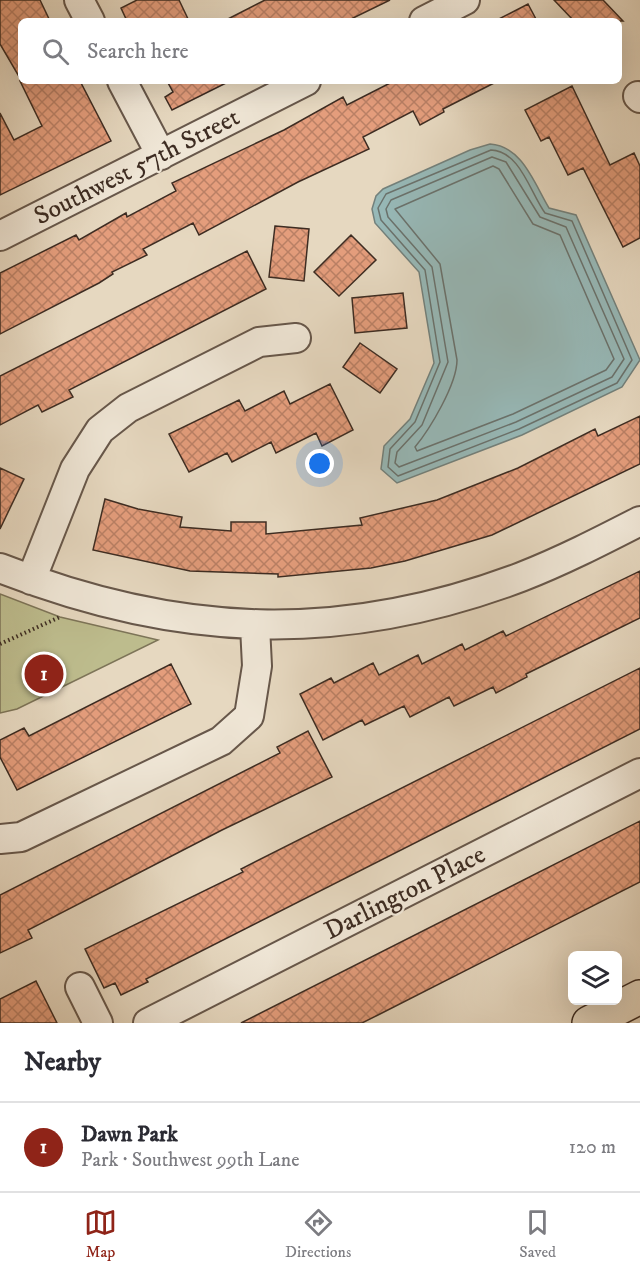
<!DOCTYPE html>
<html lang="en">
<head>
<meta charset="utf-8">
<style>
	body { margin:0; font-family:"IM FELL DW Pica",serif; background:#f7f7f7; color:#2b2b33 }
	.controls { position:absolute; right:18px; bottom:18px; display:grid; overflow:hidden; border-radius:9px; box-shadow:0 6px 24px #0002 }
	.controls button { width:54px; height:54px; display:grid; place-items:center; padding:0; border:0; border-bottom:2px solid #e1e1e2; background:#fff; color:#2b2b33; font:30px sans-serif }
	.you { position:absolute; left:320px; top:464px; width:21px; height:21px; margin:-15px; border:4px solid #fff; border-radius:50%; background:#1a73e8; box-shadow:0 0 0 9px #1a73e833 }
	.badge { display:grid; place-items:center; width:39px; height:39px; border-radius:50%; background:#8f2418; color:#fff; font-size:20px; font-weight:700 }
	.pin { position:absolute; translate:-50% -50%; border:3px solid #fff; box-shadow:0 2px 6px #0006 }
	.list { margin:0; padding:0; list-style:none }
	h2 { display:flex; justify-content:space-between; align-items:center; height:78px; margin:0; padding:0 24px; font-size:26px }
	h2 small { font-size:20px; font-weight:400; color:#7c7c81 }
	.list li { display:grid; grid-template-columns:39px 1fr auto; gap:18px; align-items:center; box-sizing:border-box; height:90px; padding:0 24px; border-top:2px solid #e1e1e2 }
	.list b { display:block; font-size:22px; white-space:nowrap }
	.list p { margin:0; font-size:20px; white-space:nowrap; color:#7c7c81 }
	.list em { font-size:20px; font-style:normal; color:#7c7c81 }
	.icon { flex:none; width:33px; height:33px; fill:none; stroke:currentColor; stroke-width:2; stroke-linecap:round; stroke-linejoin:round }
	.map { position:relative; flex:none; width:640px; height:1023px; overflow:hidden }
	.search { position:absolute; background:#fff; box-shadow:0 6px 24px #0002; left:18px; right:18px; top:18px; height:66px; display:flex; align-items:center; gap:15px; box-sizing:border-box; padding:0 21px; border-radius:9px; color:#7c7c81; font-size:22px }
	.sheet { height:168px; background:#fff }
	nav { display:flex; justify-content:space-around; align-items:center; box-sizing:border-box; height:84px; border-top:2px solid #e1e1e2; background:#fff; font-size:16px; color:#7c7c81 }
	nav a { display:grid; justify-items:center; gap:3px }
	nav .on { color:#8f2418 }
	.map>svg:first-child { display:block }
	.park { fill:#bdbc8d; stroke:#7d7458; stroke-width:1.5 }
	.water { fill:#97b9b8; stroke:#73817c; stroke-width:1.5 }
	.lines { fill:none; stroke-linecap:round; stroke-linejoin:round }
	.shore { stroke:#6a726d; stroke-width:1.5 }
	.building { fill:url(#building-cross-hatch); stroke:#3d2c22; stroke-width:1.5 }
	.minor-casing { stroke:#67574a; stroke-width:32 }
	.major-casing { stroke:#3d2c22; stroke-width:36 }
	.path { stroke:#3d2c22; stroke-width:4; stroke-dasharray:1.5 3; stroke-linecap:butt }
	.minor { stroke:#efe6d6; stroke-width:28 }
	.major { stroke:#e6d8c0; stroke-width:33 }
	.labels { text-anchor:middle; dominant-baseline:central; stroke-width:4.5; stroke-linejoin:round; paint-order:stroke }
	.street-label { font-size:26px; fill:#3d2c22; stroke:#efe6d6 }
</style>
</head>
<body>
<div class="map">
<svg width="640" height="1023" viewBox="0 0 640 1023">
	<defs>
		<pattern id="building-cross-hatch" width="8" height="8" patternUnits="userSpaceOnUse" patternTransform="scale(1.5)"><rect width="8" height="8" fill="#e49d7c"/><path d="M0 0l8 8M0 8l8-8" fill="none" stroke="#ba8065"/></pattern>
	</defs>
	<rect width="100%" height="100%" fill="#e6d8c0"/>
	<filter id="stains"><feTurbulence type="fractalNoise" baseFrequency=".00333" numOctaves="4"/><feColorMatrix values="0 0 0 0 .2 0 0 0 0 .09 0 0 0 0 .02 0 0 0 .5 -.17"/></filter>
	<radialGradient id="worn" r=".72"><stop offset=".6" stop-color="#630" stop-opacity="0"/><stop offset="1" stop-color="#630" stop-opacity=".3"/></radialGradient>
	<path class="park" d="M0 594 60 617 158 640 17 709 0 713Z"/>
	<path class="water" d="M490 144C522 146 534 183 549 208L576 215 640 360 622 387 522 435 397 483 381 469 384 446 410 419 434 363 419 272 375 223 372 209 376 196 383 189 470 150Z"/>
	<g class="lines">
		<path class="shore" d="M491 150C520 151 530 192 545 213L572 221 632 360 617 383 519 429 398 476 388 467 390 449 415 422 440 362 425 270 381 220 378 208 386 194Z
			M492 157 506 162 540 217 566 227 624 359 612 377 516 422 399 467 395 463 397 452 422 425 448 362 432 267 388 217 386 209 391 200Z
			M493 166 499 169 533 224 560 235 614 359 606 370 513 414 417 451 415 447C430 429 457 384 457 360L440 264 395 209Z"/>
	</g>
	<path class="building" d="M0 0H40L50 21H21V80L0 44Z
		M137 0H179L189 21H127L121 8Z
		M265 0H390L347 21H224Z
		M554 0H603L623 21H574Z
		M528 4 537 21H495Z
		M20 81H80L111 141 0 195V113L14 140 42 126Z
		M167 81H230L172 110 165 97 173 92Z
		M394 81H498L443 109 444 112 420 125 413 111 363 137 369 149 298 182 199 235 193 223 143 249 147 255 112 272 113 274 99 283 0 334V273L76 235 79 240 126 213 127 217 176 191 172 183 284 130 343 97 347 105Z
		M572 86 610 165 634 153 640 166V238L623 247 583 168 568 175 549 137 541 141 525 110Z
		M275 226 309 229 304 281 269 277Z
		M351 235 376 260 339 296 314 272Z
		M247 251 266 289 69 390 73 397 42 412 38 405 0 425V376Z
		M403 293 407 328 355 333 352 298Z
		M360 343 397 369 380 393 343 367Z
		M330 384 353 430 322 446 316 433 276 453 271 442 232 462 227 453 189 472 169 434 239 400 245 411 284 391 290 404Z
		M640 416V464L492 535 405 561 371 568 278 577V574L190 571 93 550 105 499 138 509 182 517 180 527 231 531V522H266V534L362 525 360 518 437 500 518 468 595 429 598 436Z
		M0 468 24 479 0 529Z
		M640 571V618L526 674 527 677 496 693 493 687 454 706 449 697 410 717 404 706 365 725 362 720 323 740 300 694 331 678 334 683 373 663 379 675 418 655 422 664 462 644 465 650 503 631 506 636Z
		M171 664 191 704 17 790 0 757V740L24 728 29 736Z
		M640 668V729L146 979 148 982 121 995 115 983 104 988 85 949 243 872 241 869Z
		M308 731 332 777 222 830 28 930 32 938 0 953V895L280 753 277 747Z
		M640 821V882L378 1015 362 1023H241Z
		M36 981 57 1023H0V999Z"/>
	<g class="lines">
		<g class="minor-casing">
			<path id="minor" d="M79 0 90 21
				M424 21 465 0
				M122 81 161 155
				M638 96 640 98
				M0 236 306 81
				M0 568C178 638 341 645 521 577 562 561 601 541 640 521
				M31 580 75 469 100 430 128 408 259 342 296 338
				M0 839 21 837 221 741 249 716 257 666 255 626
				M80 987 98 1023
				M148 1023 640 773"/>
		</g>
		<g class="major-casing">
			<path id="major" d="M589 1023 640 997"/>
		</g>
		<path class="path" d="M0 644 60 617"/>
		<use href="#minor" class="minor"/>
		<use href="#major" class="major"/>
	</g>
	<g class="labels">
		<g class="street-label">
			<text transform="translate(137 167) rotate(-27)">Southwest 57th Street</text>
			<text transform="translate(405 893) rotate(-27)">Darlington Place</text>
		</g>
	</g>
	<rect width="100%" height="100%" filter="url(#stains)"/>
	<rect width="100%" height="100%" fill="url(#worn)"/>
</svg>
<div class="controls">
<button><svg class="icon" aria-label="layers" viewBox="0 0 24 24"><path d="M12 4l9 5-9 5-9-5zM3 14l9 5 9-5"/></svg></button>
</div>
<div class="you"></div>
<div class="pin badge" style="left:44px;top:674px">1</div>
<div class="search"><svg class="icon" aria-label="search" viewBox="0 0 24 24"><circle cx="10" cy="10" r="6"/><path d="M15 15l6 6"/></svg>Search here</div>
</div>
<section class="sheet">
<h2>Nearby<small></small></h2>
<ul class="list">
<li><span class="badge">1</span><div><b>Dawn Park</b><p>Park · Southwest 99th Lane</p></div><em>120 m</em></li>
</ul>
</section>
<nav>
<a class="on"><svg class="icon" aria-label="map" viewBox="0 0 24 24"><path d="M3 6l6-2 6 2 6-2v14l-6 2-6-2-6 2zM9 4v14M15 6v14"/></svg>Map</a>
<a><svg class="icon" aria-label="directions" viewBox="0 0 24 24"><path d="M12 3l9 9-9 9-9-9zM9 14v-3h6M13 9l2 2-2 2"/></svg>Directions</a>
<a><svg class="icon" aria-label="saved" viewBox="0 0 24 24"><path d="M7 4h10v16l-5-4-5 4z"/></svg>Saved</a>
</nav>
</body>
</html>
